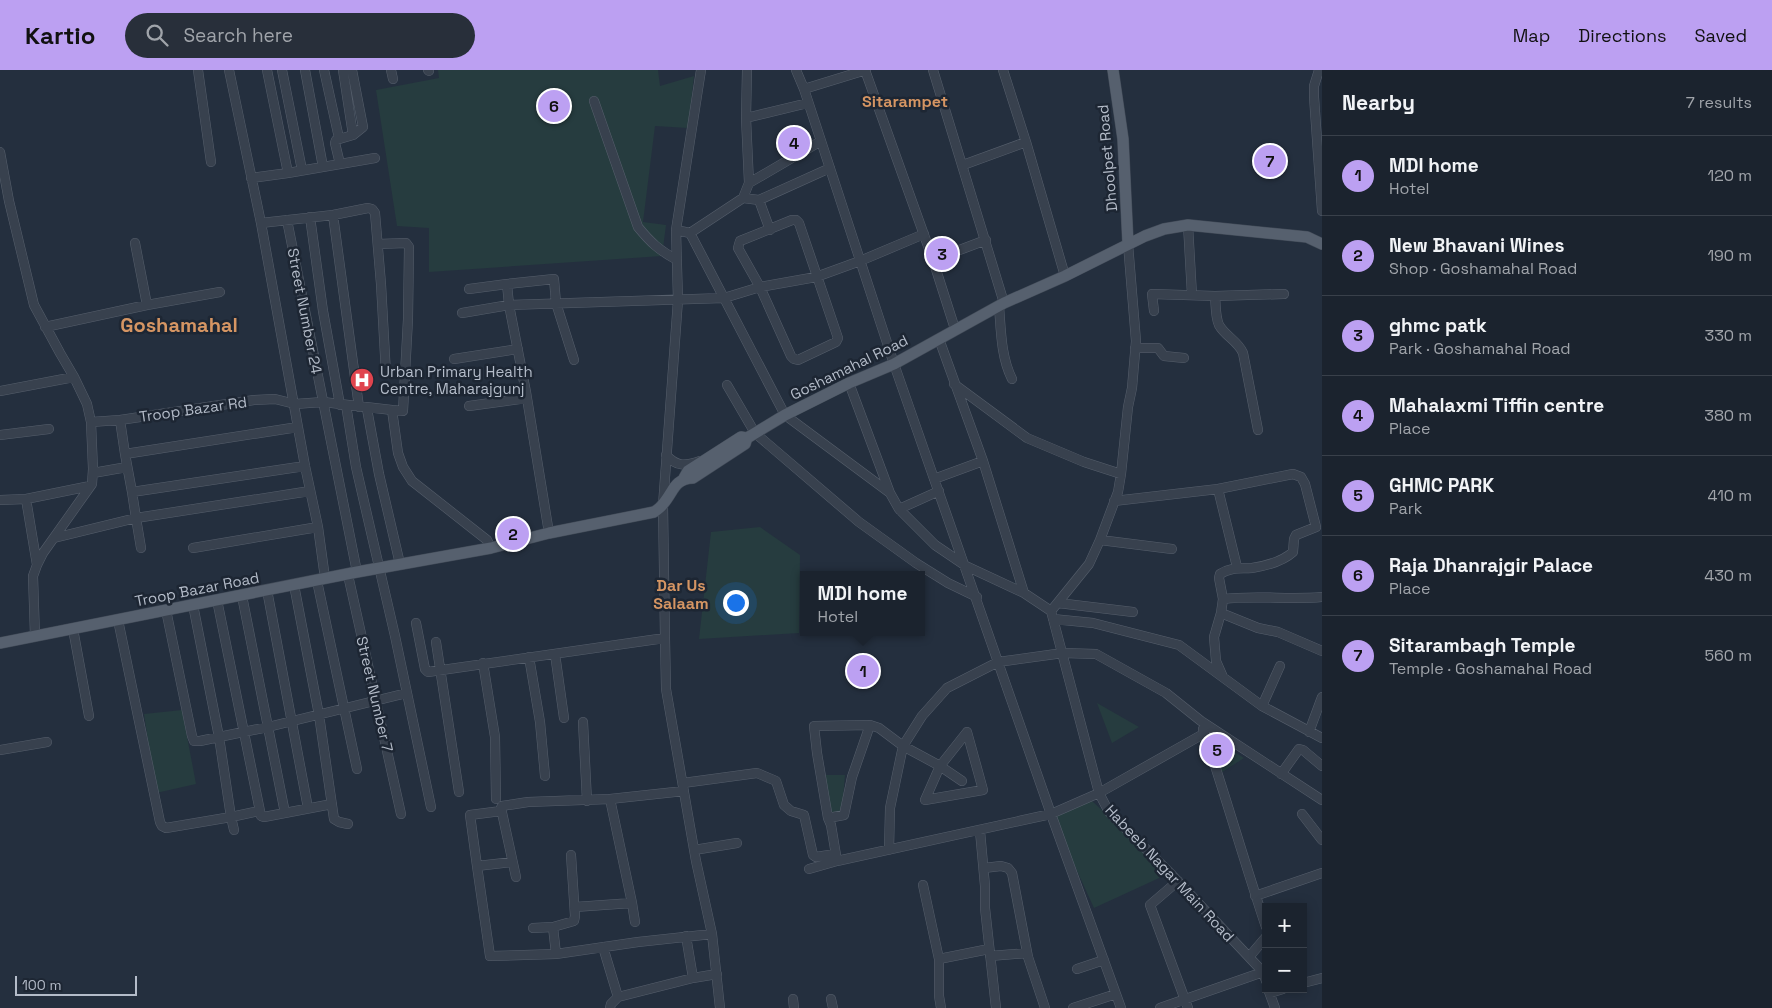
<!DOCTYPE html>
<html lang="en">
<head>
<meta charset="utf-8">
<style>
	body { margin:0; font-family:"Space Grotesk",sans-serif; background:#282f3a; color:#f1f3f6 }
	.controls { position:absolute; right:15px; bottom:15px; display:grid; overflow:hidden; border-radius:0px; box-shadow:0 2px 12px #0003 }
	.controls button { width:45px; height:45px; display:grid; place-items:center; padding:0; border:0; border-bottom:1px solid #39404a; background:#1b232e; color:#f1f3f6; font:25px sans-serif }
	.scale { position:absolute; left:15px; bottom:12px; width:122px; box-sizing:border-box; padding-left:5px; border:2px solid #b4bcc9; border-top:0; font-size:14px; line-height:18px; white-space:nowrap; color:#b4bcc9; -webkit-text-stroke:4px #1d2633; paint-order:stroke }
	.you { position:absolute; left:735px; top:532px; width:18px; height:18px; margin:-12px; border:4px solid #fff; border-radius:50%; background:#1a73e8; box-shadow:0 0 0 8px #1a73e833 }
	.badge { display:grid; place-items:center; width:32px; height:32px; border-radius:50%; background:#bca0f2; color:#111; font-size:16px; font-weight:700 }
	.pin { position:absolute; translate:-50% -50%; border:2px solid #fff; box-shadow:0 1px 5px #0006 }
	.popup { position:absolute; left:800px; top:501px; width:125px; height:65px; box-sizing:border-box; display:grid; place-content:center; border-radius:0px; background:#1b232e; filter:drop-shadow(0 1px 4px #0005); font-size:16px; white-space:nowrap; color:#a0a4aa }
	.popup b { font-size:19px; color:#f1f3f6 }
	.popup::after { content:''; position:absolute; left:50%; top:100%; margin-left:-10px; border:10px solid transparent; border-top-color:#1b232e }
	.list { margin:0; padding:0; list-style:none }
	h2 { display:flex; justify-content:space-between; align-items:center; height:65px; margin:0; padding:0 20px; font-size:21px }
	h2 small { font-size:16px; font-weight:400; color:#a0a4aa }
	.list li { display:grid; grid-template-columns:32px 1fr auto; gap:15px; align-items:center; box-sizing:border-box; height:80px; padding:0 20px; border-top:1px solid #39404a }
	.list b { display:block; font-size:19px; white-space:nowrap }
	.list p { margin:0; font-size:16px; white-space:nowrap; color:#a0a4aa }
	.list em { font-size:16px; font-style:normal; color:#a0a4aa }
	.icon { flex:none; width:28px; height:28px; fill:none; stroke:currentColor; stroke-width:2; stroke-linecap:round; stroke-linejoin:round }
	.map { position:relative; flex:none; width:1322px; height:938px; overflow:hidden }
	header { display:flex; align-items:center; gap:30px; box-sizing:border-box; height:70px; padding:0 25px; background:#bca0f2; color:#111 }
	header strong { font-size:24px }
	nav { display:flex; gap:28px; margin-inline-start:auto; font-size:18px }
	.search { width:350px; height:45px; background:#282f3a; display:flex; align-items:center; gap:12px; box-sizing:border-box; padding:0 18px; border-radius:28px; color:#a0a4aa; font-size:19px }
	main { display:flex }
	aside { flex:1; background:#1b232e }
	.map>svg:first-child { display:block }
	.green { fill:#263c3f }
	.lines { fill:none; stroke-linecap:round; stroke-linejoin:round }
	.minor-casing { stroke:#565f6c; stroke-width:10 }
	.major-casing { stroke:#414a57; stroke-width:12 }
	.minor { stroke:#38414e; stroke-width:9 }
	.major { stroke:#56606e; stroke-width:11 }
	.labels { text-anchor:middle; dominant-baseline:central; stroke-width:5; stroke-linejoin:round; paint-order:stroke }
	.street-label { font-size:15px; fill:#b4bcc9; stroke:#1d2633 }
	.poi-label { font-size:15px; fill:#b4bcc9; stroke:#1d2633; text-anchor:start }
	.neighbourhood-label { font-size:16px; font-weight:bold; fill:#d59563; stroke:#1d2633 }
	.district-label { font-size:20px; font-weight:bold; fill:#d59563; stroke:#1d2633 }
</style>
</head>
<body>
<header>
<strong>Kartio</strong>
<div class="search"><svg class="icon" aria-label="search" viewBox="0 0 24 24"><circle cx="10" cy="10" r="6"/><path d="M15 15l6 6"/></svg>Search here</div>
<nav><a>Map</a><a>Directions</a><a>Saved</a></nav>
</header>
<main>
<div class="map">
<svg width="1322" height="938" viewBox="0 0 1322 938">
	<rect width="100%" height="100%" fill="#242f3e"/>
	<path class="green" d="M438 0H658L660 16 694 6 688 58 655 56 643 152 666 155 662 186 429 202V158L397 156 376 20 439 8Z
		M760 457 800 485 799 563 699 569 711 462Z
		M1097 633 1139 657 1112 673Z
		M182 640 196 714 156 723 144 644Z
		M1215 670 1244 688 1216 706 1199 671Z
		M821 705H845L842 741 827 745Z
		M1092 731 1170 803 1094 838 1051 744Z"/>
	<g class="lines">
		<g class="minor-casing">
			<path id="minor" d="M198 0 211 92
				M229 0 261 153 305 396 318 457 325 508
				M267 0 288 103
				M282 0 302 100
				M305 0 323 97
				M324 0 339 68
				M343 0 353 65
				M391 0 393 9
				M428 0 429 1
				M701 0 676 160 678 230 663 435 665 568 666 619 696 791 712 864 720 938
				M796 0 804 19 894 294 1051 744 1121 938
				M865 0 933 190 955 259
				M933 0 1004 233
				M1003 0 1026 72 1065 206
				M1319 0 1314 16V27L1322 141
				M804 19 866 0
				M594 31 638 157C651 173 659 180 677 190
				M746 48 808 33
				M0 82 9 131 34 235 60 283 74 307 87 334 91 352 93 399 92 414 43 483 37 495 33 506 35 566
				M340 94 335 73 336 70 353 65 363 57 352 0
				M963 95 1026 72
				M251 108 288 103 375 88
				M749 113 821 71
				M743 128 759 130 770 160
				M759 130 830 98
				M333 145 359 337
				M310 147 323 241 340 335
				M287 150 357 502
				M792 150H796L799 153 838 268 836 272 798 290 794 289 791 286 760 217 738 178 740 171Z
				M261 153 333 145 368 138 372 139 375 143 381 214 386 304
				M1188 155 1192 225
				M690 163 743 128 749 113 746 48 747 0
				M135 173 147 235
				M378 174 406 173 409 177 408 249 403 341 392 340
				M933 190 986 170
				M507 214 509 235 526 322 549 463
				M469 219 507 214 554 209 556 233 574 290
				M1215 226C1216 235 1215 246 1219 255 1225 266 1238 271 1243 283L1258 360
				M999 236C1001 261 1001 287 1012 309
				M1154 241 1152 224 1215 226 1284 224
				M462 243 509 235 724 228 690 163 676 160
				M45 257 147 235 220 222
				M939 269 983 391 1024 523
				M1135 278H1158L1164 286 1184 288
				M454 289 518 279
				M849 313 890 423 785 345 724 228 760 217 816 207 860 191 924 164
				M954 314 1027 368 1084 392 1121 404
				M727 315 755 363 859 452 916 493 948 513 977 527
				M0 321 74 307
				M346 335 356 397 395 566 431 737
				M469 336 527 328
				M367 339 379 404 400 494
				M120 350 125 384 298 357
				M91 352 120 350 254 330 275 329 295 334 323 332 392 340 398 383 403 397 412 411 487 470 491 478
				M0 365 49 359
				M125 384 132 422 305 396
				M666 385C677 397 685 396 700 391
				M93 403 127 397
				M934 409 983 391
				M1218 419 1237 497
				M132 422 136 448 310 421
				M890 423 899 439 939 421
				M0 430 26 429
				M1114 431 1218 419 1293 404 1301 407 1305 414 1316 457 1296 465 1294 469 1293 482C1283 491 1265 496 1252 498 1240 499 1231 497 1220 504L1219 508 1223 529C1256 525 1289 530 1322 527
				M899 439 935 475 966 496 1024 523 1051 541
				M54 468 136 448 141 478
				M1100 470 1172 479
				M193 478 318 457
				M37 495 26 429 90 416
				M348 505 401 744
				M317 511 357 699
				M294 515 319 645 334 749 339 752 348 754
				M267 520 308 738
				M1223 529 1221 543 1258 558 1278 562 1322 581
				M217 530 261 746 264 747 332 734
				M1058 533 1133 542
				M166 540 192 666 194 671H200L219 667 193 535
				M1051 541 1099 723 1109 742 1170 803 1263 902 1266 911
				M1051 541 1089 494 1100 470 1118 422 1121 404 1128 337 1132 318 1136 271 1128 174
				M1221 543 1214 567 1216 591 1223 607
				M1053 549 1093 553 1179 575 1262 636 1322 668
				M118 550 160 752 162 756 166 758 231 747 219 667 268 657 242 526
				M416 553 425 599 428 602 665 568
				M73 559 89 646
				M436 572 459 722
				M555 584 564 648
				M529 587 540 652 545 706
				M483 593 495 667 496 729
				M1262 636 1280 596
				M583 652 587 731
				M870 655 879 658 903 676 940 696 962 711
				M1203 659C1225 724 1244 791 1266 857
				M1309 662 1322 627
				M0 680 47 672
				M1281 704 1299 679 1303 680 1322 696
				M683 713 757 703 776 711 784 735 791 741 804 745 813 785 816 787 835 784
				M925 730 983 720 967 662
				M925 730 940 696 967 662
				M285 743 268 657 407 623
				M1302 744 1322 770
				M828 748 844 745 852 707 870 655 814 656 817 683 828 748 831 755 837 791
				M234 760 231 747 259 741
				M980 761 985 816V838L996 938
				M694 780 737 773
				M889 780 890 738 903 676 922 646 947 618 998 592 1063 583 1096 584 1166 623 1201 651 1322 730
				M512 792 477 796 490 886 556 884 638 872 712 864
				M477 796 470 745 501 741
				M984 798 1001 796 1008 798 1012 803 1028 887 1045 938
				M809 799 837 791 1051 744 1099 723 1205 663
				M516 807 501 738 502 736 528 732 610 729 684 721
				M1178 811 1150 835 1188 938
				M923 815 939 889
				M1255 826 1322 803
				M632 833 635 852
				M575 837 632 833 610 729
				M533 858 553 857
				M686 866 693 908
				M603 877 618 927
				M556 884 553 857 574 851 575 846 571 785
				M990 886 1027 883
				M1249 887 1266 867
				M1077 899 1104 890
				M1303 913 1322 908
				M1268 919 1275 938
				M1270 923 1283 919
				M793 929 794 938
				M831 929 833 938
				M610 938 611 934 618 927 693 908 717 904
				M941 938 939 926V889L989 879
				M1073 938 1116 924
				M1160 938 1263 902"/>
		</g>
		<g class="major-casing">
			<path id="major" d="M1113 0 1123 69 1128 174
				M684 408 688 401 741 367 747 368
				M0 573 357 502 491 478 549 463 654 442C657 440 661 437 663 434 674 421 674 409 693 408L745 374 747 368 785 345 849 313 894 294 1004 233 1065 206 1145 166 1164 159 1188 155 1307 167 1322 174"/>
		</g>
		<use href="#minor" class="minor"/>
		<use href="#major" class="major"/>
	</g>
	<defs>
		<g id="hospital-disc" transform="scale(1.25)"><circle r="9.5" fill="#e0444e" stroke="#1d2633"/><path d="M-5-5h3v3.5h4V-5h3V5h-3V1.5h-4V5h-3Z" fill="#fff"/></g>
	</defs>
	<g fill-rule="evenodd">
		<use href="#hospital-disc" x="362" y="310"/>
	</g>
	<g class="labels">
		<g class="street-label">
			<text transform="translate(1107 88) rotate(-95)">Dhoolpet Road</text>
			<text transform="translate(305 241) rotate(79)">Street Number 24</text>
			<text transform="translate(849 297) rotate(-26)">Goshamahal Road</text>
			<text transform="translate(193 339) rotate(-8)">Troop Bazar Rd</text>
			<text transform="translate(197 519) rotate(-11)">Troop Bazar Road</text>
			<text transform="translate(375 624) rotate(77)">Street Number 7</text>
			<text transform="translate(1170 803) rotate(47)">Habeeb Nagar Main Road</text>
		</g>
		<g class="poi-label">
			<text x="380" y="301">Urban Primary Health<tspan x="380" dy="17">Centre, Maharajgunj</tspan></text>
		</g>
		<g class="neighbourhood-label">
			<text x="905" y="31">Sitarampet</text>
			<text x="681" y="515">Dar Us<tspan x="681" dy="18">Salaam</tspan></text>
		</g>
		<g class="district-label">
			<text x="179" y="255">Goshamahal</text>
		</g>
	</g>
</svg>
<div class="controls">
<button>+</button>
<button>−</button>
</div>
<div class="scale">100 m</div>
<div class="you"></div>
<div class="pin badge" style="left:863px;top:601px">1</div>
<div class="popup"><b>MDI home</b>Hotel</div>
<div class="pin badge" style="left:513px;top:464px">2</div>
<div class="pin badge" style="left:942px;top:184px">3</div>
<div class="pin badge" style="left:794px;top:73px">4</div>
<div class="pin badge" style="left:1217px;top:680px">5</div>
<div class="pin badge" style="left:554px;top:36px">6</div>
<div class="pin badge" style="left:1270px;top:91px">7</div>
</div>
<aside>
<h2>Nearby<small>7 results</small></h2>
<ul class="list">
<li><span class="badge">1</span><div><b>MDI home</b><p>Hotel</p></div><em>120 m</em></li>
<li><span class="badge">2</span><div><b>New Bhavani Wines</b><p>Shop · Goshamahal Road</p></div><em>190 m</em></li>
<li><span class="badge">3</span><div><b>ghmc patk</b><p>Park · Goshamahal Road</p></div><em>330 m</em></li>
<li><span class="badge">4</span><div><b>Mahalaxmi Tiffin centre</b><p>Place</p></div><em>380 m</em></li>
<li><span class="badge">5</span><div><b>GHMC PARK</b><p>Park</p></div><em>410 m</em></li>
<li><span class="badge">6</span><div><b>Raja Dhanrajgir Palace</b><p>Place</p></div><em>430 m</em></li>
<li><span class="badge">7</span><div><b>Sitarambagh Temple</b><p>Temple · Goshamahal Road</p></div><em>560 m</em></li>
</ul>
</aside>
</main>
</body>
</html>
